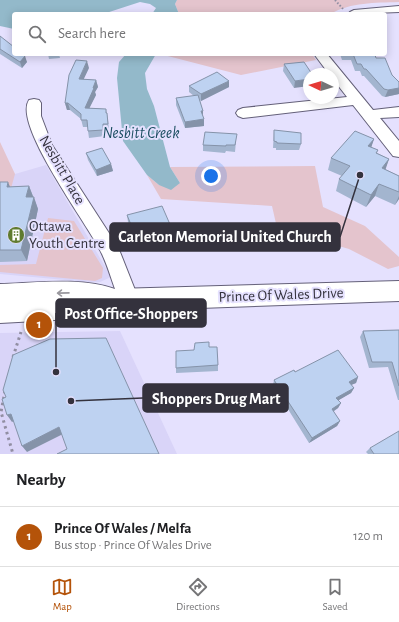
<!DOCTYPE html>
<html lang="en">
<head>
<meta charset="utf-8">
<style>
	body { margin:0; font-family:"Alegreya Sans",sans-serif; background:#f2f2f2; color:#202124 }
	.compass { position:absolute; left:303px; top:68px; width:36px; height:36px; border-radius:50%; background:#fff; box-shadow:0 2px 10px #0003; rotate:274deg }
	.you { position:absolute; left:211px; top:176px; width:14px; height:14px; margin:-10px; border:3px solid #fff; border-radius:50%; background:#1a73e8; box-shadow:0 0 0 6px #1a73e833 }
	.badge { display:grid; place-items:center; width:26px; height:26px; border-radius:50%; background:#b45309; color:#fff; font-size:13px; font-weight:700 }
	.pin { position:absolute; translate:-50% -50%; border:2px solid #fff; box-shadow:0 1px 4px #0006 }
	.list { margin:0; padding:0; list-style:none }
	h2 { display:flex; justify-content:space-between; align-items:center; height:52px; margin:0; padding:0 16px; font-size:17px }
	h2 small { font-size:13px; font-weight:400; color:#757577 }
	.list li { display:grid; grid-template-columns:26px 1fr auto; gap:12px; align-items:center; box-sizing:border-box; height:60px; padding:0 16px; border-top:1px solid #e0e0e0 }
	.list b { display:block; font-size:15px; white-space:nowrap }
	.list p { margin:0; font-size:13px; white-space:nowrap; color:#757577 }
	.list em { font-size:13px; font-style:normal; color:#757577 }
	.icon { flex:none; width:22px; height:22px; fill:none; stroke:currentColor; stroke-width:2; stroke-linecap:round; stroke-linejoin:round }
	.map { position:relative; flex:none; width:399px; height:454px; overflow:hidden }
	.search { position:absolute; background:#fff; box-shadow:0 2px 10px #0003; left:12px; right:12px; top:12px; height:44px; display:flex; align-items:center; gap:10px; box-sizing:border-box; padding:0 14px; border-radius:4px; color:#757577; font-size:15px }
	.sheet { height:112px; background:#fff }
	nav { display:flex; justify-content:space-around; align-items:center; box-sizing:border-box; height:56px; border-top:1px solid #e0e0e0; background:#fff; font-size:11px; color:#757577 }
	nav a { display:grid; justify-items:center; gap:2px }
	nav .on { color:#b45309 }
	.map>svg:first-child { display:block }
	.built { fill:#d9d4f8 }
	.green { fill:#e4c4cd }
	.water { fill:#93b9ca }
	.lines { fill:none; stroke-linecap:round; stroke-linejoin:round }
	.minor-casing { stroke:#646079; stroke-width:2 }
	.major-casing { stroke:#646079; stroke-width:2 }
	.path-far1 { stroke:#918ea2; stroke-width:2; stroke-dasharray:1.5 2; stroke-linecap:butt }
	.path { stroke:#918ea2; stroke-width:3; stroke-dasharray:2.5 3.5; stroke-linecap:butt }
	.minor { fill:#fff; fill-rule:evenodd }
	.major { fill:#fff; fill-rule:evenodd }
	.wall { fill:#a3b5cf }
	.shaded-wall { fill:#8593a9 }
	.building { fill:#bed2f1; stroke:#8593a9 }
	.oneway { stroke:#9a989e }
	.labels { text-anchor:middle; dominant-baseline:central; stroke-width:4; stroke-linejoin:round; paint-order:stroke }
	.street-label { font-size:15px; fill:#34323d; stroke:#e5e1fe }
	.poi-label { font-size:15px; fill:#34323d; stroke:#e5e1fe; text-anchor:start }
	.water-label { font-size:16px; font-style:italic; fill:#1a4d60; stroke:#e5e1fe }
	.leader { fill:none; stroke:#34323d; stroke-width:1.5 }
	.callout-dot { fill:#34323d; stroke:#e5e1fe; stroke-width:1.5 }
	.callout { fill:#34323d; stroke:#34323d; stroke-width:1.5 }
	.callout-label { font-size:16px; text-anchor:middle; font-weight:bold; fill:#fff }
</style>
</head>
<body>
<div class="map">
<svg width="399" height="454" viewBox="0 0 399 454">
	<rect width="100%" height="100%" fill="#e5e1fe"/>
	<path class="built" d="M46 165 111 277 100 282H87L0 274V174H15Z
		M120 331 177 454H0V333Z"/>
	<path class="green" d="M177 0H399V2C374 3 352 2 330 14H179L175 4Z
		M160 54H312L316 60 241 75Z
		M0 142 15 174 10 192 0 193Z
		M315 166 323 207 365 226 399 257V266L388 269 349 249 277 228 272 206 161 199 147 175 159 185 180 183 170 167Z
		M48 218 74 221 103 268 102 278 95 281 0 272V265L36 264Z"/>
	<path class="water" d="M0 0H177L175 4 179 14H152L156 8 150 4 140 2 103 14H14V29L0 26Z
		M126 54H156L145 73 147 89 154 106 170 167 180 183 171 190 159 185 147 175 123 141 117 78 119 62Z"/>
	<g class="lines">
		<g class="minor-casing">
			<path id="minor" d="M399 6V12L348 14 350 12 354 10Z
				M314 54H327L373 110 399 107V117L380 118 399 141V157L393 156 353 105 243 118 238 116 236 113 238 110 243 108 347 97 333 79V74H329Z
				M34 99 39 100 41 103V116L52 145 118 247 139 300 136 306 129 309 122 306C114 290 110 271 102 254 90 227 12 125 29 100Z"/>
		</g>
		<g class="major-casing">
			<path id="major" d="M399 281V301L115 311 73 319 0 323V284C36 283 81 277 115 289Z"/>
		</g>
		<path class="path-far1" d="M335 0 344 10"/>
		<path class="path" d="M13 357 21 332
			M5 391 1 412 13 454"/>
		<use href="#minor" class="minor"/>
		<use href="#major" class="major"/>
	</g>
	<path class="wall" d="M0 36 27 62 22 68 0 54Z
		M48 54H59L60 58 49 59Z
		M340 54H364L365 55 376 58 399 82V94L385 97 382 96 364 76H362L360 71H355L351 60H342Z
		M304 62 294 88 283 71 284 64Z
		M89 68 83 79 96 80 98 87 95 92 96 95 89 108 106 109 108 120 109 130 104 131 105 136 89 138 88 131V127H83L81 119 70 110H67L65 103Z
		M189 86 229 87 201 101 200 100 203 117 204 126 185 128 176 105V98L194 96 189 92Z
		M274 130 301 144 299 150H276V148H273Z
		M374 139 371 147 378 150 377 153 389 159 385 169 399 176V199L395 205 375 196 366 207 336 191 339 179 342 176 328 170 331 158Z
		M236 141 235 152 226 151 225 153 203 151V145Z
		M86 153 111 164 113 171 97 176 88 160Z
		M0 182 10 187 29 186 38 209 27 261 0 262Z
		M127 215 172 236 153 241 150 235 135 239 128 222Z
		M196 226 261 242V249L194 250V244L189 245 182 235V228Z
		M399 330V400H398L388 367 369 368 360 337 363 331Z
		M209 347 218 365V371L176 373V368Z
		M295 372 358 377 356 383 351 385 354 388 351 393 338 400 341 403 338 408 333 412 340 421 337 426 309 443 273 385 274 380Z
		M370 448 399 454H368L366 452Z"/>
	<path class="shaded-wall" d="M25 56 27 62 22 68 20 62Z
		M87 61 89 68 81 85 79 79Z
		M309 79V86L294 88 295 81Z
		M96 80 98 87 95 92 96 95 86 115 85 108 93 88Z
		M229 81V87L201 101V94Z
		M399 88V94L385 97 388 90Z
		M65 103H68L70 110H67Z
		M201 111H203V117Z
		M204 119V126L185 128V122Z
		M374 139 370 151 368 146Z
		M389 159 385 171 382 168Z
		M111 164 113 171 97 176 96 170Z
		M8 182 13 194 7 187Z
		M379 184 375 196 366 207 371 195Z
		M29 186 34 199 26 197Z
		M399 196V199L395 205Z
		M34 197 38 209 27 261 21 250Z
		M149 228 150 235 135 239 134 232Z
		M172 229V236L153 241 152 235Z
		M358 377 356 383 346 387 349 382Z
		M354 388 351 393 334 403 336 398Z
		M341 403 338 408 329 414 332 409Z
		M11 414 16 420 12 422 7 415Z
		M340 421 337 426 309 443 312 438Z
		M59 427 63 434 27 452 22 446Z"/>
	<path class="building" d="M0 36 14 47V54H23L25 56 20 62 0 49Z
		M353 54H364L365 55H375L376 58H385L392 75 399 82V88L388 90 384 89 366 69H364L361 64H357Z
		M76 60 87 61 79 79 96 80 93 88H94L85 108 106 109V113H107L108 124H103V130L88 131 87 120H81V114L68 103H65L69 75Z
		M304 62 312 74H309V79L295 81 284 64Z
		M217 72 229 81 201 94 189 86Z
		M198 95 203 111H201L204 119 185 122 176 98Z
		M274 130 301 133V144L277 143V142L274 141Z
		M355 131 374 139 368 146 378 150 376 153 389 159 382 168 399 176V192L379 184 371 195 339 179 350 166 331 158Z
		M205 132 237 134 235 145H226V146L203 145Z
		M102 148 111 164 96 170 86 153Z
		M0 182H8L7 187 29 186 26 197H34L21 250H0Z
		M162 206 172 229 152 235 149 228 134 232 127 215Z
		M399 330V386L392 362H372L363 331Z
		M106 338 159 454H57L67 449 59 427 22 446 11 414 7 415 2 399 6 397 3 390 13 355 50 339Z
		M209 342V347H217L218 365 176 368V351L194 350 195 343Z
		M338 350 358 377 349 382 354 388 336 398 341 403 332 409 340 421 312 438 274 380 294 370 295 372Z
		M399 431V454H374L370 448Z"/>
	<defs><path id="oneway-shaft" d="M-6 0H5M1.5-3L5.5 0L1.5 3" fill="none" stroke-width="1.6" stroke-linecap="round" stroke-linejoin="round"/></defs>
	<use class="oneway" href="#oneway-shaft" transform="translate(63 293) rotate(179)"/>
	<defs>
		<g id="building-disc" transform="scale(0.9)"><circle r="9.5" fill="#5f7b2f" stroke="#e5e1fe"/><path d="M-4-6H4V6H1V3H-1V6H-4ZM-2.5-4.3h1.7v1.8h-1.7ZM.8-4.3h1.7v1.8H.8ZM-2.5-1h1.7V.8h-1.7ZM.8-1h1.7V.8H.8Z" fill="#fff"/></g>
	</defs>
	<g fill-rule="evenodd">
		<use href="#building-disc" x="16" y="235"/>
	</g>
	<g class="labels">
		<g class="street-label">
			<text transform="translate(62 170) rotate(60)">Nesbitt Place</text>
			<text transform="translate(281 295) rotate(-2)">Prince Of Wales Drive</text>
		</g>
		<g class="poi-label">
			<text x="29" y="226">Ottawa<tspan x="29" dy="17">Youth Centre</tspan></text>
		</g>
		<g class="water-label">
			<text x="141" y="133">Nesbitt Creek</text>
		</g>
	</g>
	<path class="leader" d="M360 175L340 237M56 372L56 313M71 401L143 398"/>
	<g class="callout-dot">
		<circle cx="360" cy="175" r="4"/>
		<circle cx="56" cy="372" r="4"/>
		<circle cx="71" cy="401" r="4"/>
	</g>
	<g class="callout">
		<rect x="110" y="223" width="230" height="28" rx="4"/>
		<rect x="56" y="299" width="150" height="28" rx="4"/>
		<rect x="143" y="384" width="145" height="28" rx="4"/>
	</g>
	<g class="callout-label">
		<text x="225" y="242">Carleton Memorial United Church</text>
		<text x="131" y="319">Post Office-Shoppers</text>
		<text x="216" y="404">Shoppers Drug Mart</text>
	</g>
</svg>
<svg class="compass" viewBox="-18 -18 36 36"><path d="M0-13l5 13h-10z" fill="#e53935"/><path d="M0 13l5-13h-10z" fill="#757577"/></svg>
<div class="you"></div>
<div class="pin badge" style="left:39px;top:325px">1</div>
<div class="search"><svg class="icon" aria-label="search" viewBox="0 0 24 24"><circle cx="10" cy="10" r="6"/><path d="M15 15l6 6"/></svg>Search here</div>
</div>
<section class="sheet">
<h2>Nearby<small></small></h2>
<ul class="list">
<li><span class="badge">1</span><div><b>Prince Of Wales / Melfa</b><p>Bus stop · Prince Of Wales Drive</p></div><em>120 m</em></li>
</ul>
</section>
<nav>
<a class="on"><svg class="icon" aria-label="map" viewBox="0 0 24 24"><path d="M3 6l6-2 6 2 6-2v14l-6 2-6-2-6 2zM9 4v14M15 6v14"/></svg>Map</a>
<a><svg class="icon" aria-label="directions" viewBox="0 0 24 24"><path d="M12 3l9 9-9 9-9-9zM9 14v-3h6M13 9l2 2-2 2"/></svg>Directions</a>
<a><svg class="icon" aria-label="saved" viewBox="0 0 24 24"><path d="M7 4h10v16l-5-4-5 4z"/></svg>Saved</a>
</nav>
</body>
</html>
